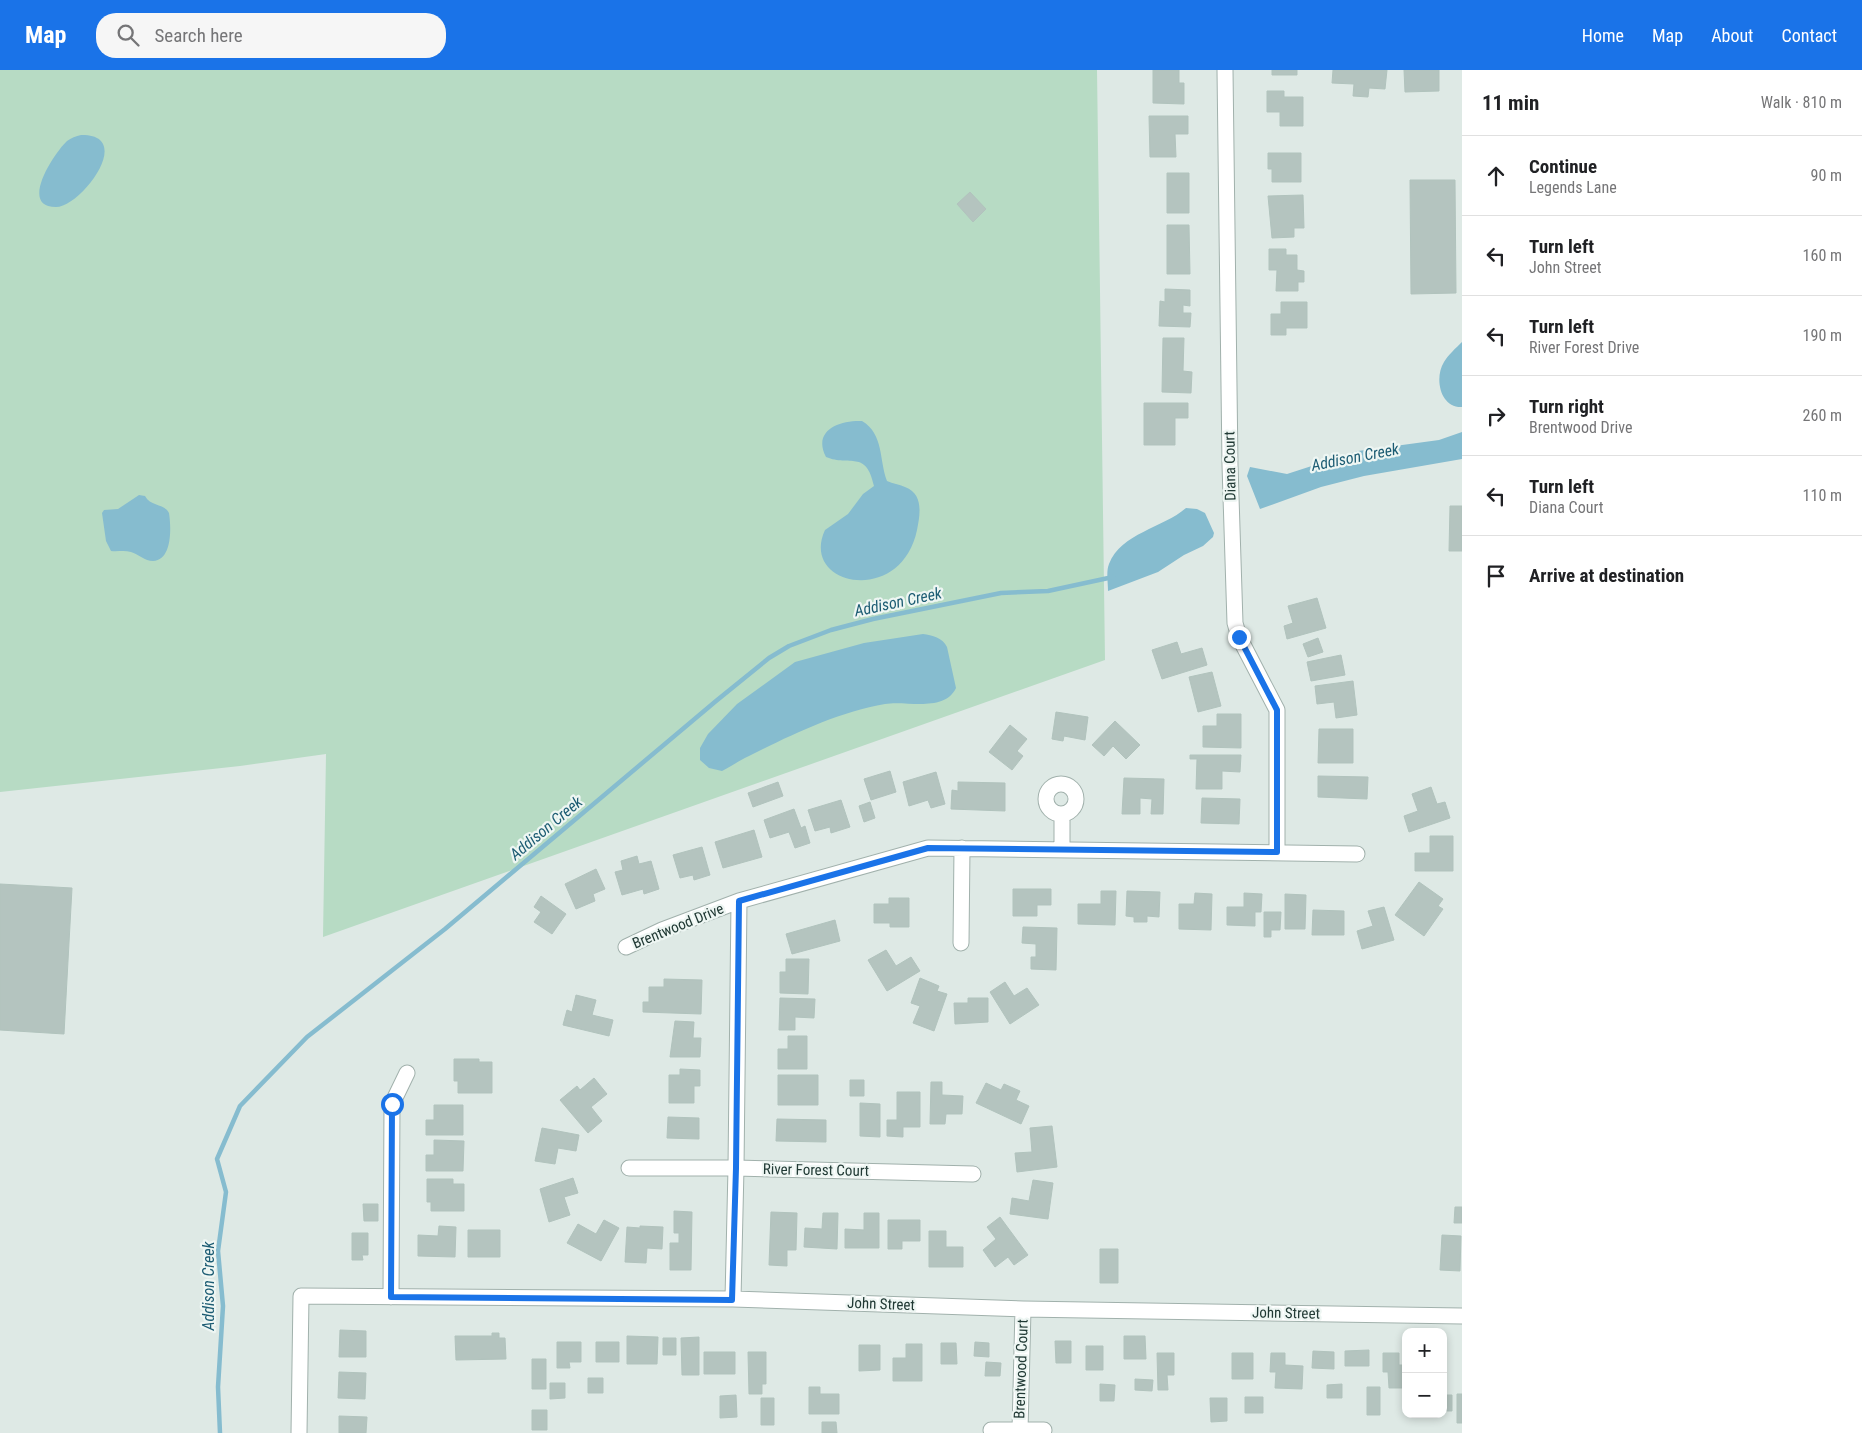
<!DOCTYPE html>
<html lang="en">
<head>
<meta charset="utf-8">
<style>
	body { margin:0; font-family:"Roboto Condensed",sans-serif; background:#f6f6f6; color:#202124 }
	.controls { position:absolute; right:15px; bottom:15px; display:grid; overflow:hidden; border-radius:10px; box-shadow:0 2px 8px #0003 }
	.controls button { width:45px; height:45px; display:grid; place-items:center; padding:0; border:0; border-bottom:1px solid #e0e0e0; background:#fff; color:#202124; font:25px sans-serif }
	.stop { position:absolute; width:15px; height:15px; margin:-11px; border:4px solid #1a73e8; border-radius:50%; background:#fff }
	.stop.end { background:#1a73e8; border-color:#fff; box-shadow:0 1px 5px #0008 }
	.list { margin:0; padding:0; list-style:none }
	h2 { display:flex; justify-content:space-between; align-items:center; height:65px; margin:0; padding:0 20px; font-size:21px }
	h2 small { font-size:16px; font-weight:400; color:#757577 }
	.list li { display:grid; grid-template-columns:32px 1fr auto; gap:15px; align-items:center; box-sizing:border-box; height:80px; padding:0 20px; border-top:1px solid #e0e0e0 }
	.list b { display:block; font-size:19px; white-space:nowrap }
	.list p { margin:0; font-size:16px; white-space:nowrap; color:#757577 }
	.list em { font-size:16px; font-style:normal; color:#757577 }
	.icon { flex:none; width:28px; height:28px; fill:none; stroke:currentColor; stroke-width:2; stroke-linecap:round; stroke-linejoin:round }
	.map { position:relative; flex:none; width:1462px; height:1363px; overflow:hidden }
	header { display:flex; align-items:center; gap:30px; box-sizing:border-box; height:70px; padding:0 25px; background:#1a73e8; color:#fff }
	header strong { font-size:24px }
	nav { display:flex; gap:28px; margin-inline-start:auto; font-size:18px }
	.search { width:350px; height:45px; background:#f6f6f6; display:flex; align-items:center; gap:12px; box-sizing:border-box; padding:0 18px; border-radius:20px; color:#757577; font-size:19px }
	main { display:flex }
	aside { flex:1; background:#fff }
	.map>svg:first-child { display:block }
	.green { fill:#b7dbc4 }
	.water { fill:#86bccf }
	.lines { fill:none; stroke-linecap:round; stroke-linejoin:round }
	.stream { stroke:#86bccf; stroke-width:4.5 }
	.building { fill:#b4c4bf; stroke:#b1c3bd }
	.minor-casing { stroke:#a1b1ac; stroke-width:17 }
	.minor { stroke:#fff; stroke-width:15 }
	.route { stroke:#1a73e8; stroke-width:6 }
	.labels { text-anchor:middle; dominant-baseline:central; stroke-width:4.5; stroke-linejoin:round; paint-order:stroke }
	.street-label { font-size:15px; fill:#203934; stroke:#eef6f3 }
	.water-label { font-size:16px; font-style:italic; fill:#1c5c73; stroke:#eef6f3 }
</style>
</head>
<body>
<header>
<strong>Map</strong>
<div class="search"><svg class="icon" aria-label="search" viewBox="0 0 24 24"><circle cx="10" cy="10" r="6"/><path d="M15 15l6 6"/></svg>Search here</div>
<nav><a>Home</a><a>Map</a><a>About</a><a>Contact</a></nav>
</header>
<main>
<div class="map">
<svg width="1462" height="1363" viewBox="0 0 1462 1363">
	<rect width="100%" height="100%" fill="#dee9e5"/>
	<path class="green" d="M0 0H1097L1105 590 323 867 326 684 240 696 0 722Z"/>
	<path class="water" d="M81 65C136 64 81 137 56 137 18 137 55 82 67 71 71 68 76 66 81 65Z
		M1462 272V337C1440 338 1434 308 1444 292 1448 285 1456 278 1462 272Z
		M862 351C884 364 879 390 887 411 893 414 899 414 905 417 924 424 920 445 917 460 901 537 799 516 825 460L848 444 863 424 874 416C866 379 850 397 826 387 812 360 840 350 862 351Z
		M1462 362V389L1364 406 1321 417 1260 439 1247 406 1250 397 1287 404 1358 381 1439 370Z
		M139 425 145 426C151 437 164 433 169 443 171 456 173 490 153 491 145 491 138 484 131 482 124 480 117 482 111 481L106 471 102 443 104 440 118 439Z
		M1186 438 1197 439 1205 443 1214 463 1213 467 1203 476 1184 485 1158 502 1108 521C1108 513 1106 501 1109 494 1121 463 1163 458 1186 438Z
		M923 564C932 565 943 568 947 577L956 618C944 643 906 630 885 634 838 642 791 665 749 686 740 690 732 696 722 701L709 698 700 690V678L708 664 737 634 795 592 864 573Z"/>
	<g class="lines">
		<path class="stream" d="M220 1363 218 1317 223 1236 218 1181 226 1122 217 1089 240 1036 307 967 445 859 716 631 769 588 789 576 831 560 873 549 1001 523 1048 521 1113 507"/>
	</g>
	<path class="building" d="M1153 0H1179V13H1184V34L1153 33Z
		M1272 0H1297V5H1272Z
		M1333 0H1387L1385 19 1369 18 1368 27 1353 26 1354 14 1332 13Z
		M1404 0H1439V21L1405 22Z
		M1267 21H1284V27H1303V56H1280V42H1267Z
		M1149 46H1188V64H1175L1176 87H1150Z
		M1268 83H1301V112H1272V99H1268Z
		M1167 103H1189V143H1167Z
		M1410 110H1455L1456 223 1411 224Z
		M970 122 986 139 973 152 957 134Z
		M1303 125 1304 158H1294V167L1272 168 1268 126Z
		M1167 155H1189L1190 204H1167Z
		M1269 179H1286V185H1297V200L1304 201V212H1298V221H1276L1277 200H1269Z
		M1165 219 1190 220V236L1183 235V243H1191L1190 257 1159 256 1160 231 1165 232Z
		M1281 232H1307V258H1286V265H1271V244H1281Z
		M1163 268H1184L1183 301 1192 302 1191 323 1162 322Z
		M1144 333H1188V348H1175V375H1144Z
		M1450 436H1462V481H1449Z
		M1317 528 1326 558 1287 569 1284 556 1293 553 1288 536Z
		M1318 568 1323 582 1308 587 1303 574Z
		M1177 572 1181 584 1202 578 1207 595 1162 609 1152 580Z
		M1341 585 1345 605 1311 611 1307 592Z
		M1212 602 1221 636 1198 642 1189 607Z
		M1353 611 1357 645 1336 648 1334 632 1317 634 1315 616Z
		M1056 642 1088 647 1085 670 1064 666 1063 671 1052 669Z
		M1217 644H1241V678L1203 677V656H1217Z
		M1115 651 1140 675 1126 689 1113 676 1104 686 1092 675Z
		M1010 655 1027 669 1017 681 1023 686 1012 700 989 682Z
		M1319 659H1353V693H1318Z
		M1190 685H1241L1240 702 1222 701V719H1196L1197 689H1190Z
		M890 701 896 722 871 730 864 709Z
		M936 702 945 734 931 738 928 730 909 736 903 712Z
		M1318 706 1368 707 1367 729 1318 727Z
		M1124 708 1164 709 1163 744H1151L1152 729 1140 728V744H1122Z
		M778 712 783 726 753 737 748 723Z
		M958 712 1005 713V741L951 739 952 720 958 721Z
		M1431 717 1437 734 1445 732 1450 748 1409 762 1404 746 1418 741 1412 724Z
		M1202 728 1240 729 1239 754 1201 753Z
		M841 730 850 757 831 763 830 757 815 761 808 740Z
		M870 732 875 748 864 752 859 736Z
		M794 739 801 758 805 756 810 773 795 778 789 762 770 768 764 750Z
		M754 760 762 787 723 798 715 772Z
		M1430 766H1453V801H1415V783H1430Z
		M702 777 710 805 694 810 693 805 680 808 673 785Z
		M637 786 639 794 651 791 659 819 644 824 643 819 622 825 615 802 623 800 621 791Z
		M596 799 605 819 593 824 595 831 576 839 565 814Z
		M1419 812 1443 829 1438 836 1443 839 1424 866 1395 845Z
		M0 814 72 818 64 964 0 960Z
		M1013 819H1051V835H1037V846H1013Z
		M1101 821H1116L1115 855 1078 854V834H1101Z
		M1127 821 1160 822 1159 847 1147 846V852H1134V847L1126 846Z
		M1195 823 1212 824 1211 860 1179 859V834H1194Z
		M1244 823 1262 824 1261 842H1255V856L1227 855V837H1244Z
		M1285 824 1306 825 1305 859H1285Z
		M541 826 566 844 552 864 534 852 541 842 534 837Z
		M889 828H909V857H890V853H874V834H889Z
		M1384 837 1394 870 1362 879 1357 861 1373 856 1368 841Z
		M1313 840 1344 841V865H1312Z
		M1264 842H1281L1280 860H1271V867H1264Z
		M835 850 840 871 792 884 786 864Z
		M1023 857 1057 858 1056 900 1031 899V887H1036V874L1022 873Z
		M886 880 896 896 911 887 920 901 887 921 868 890Z
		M786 889H809L808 924 780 923V902H786Z
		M920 908 939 916 937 921 947 924 934 961 913 953 920 936 911 933Z
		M664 909 702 910 701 944 643 942V932H649V917H664Z
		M1005 912 1014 926 1027 918 1039 935 1010 954 990 922Z
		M576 925 596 930 592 945 613 950 609 966 563 955 567 940 572 942Z
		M780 928 815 929 814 948 795 947V960H779Z
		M968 928H988V952L955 954 954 933H968Z
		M675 951 694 952 693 968H701L700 987H670Z
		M788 966H807V999H778V979H788Z
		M454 989H479V992H492V1023H458V1011H454Z
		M680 999 700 1000V1016H694V1033H669V1005H680Z
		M778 1005H818V1035H778Z
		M594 1008 607 1024 591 1037 602 1051 588 1063 560 1030 577 1016 580 1020Z
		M850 1010H864V1026H850Z
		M931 1012H942V1025L963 1026 962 1044H946L945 1054H930Z
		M986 1013 1001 1020 1004 1014 1020 1021 1016 1030 1029 1036 1021 1054 976 1033Z
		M897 1022H920V1057H903V1067L887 1066V1050H897Z
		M860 1033 880 1034V1067L860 1066Z
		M434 1035H463V1065H426V1050H434Z
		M668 1047 699 1048V1069L667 1068Z
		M777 1049 826 1050V1072L776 1071Z
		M1052 1056 1057 1097 1017 1102 1015 1083 1032 1082 1030 1058Z
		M542 1058 579 1065 576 1081 558 1078 555 1094 535 1091Z
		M434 1070 464 1071 463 1101H426V1085H434Z
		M573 1108 578 1123 564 1127 570 1145 549 1152 540 1119Z
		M427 1109H453V1114H464V1141H431V1132H427Z
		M1033 1110 1053 1113 1048 1149 1010 1144 1012 1128 1029 1131Z
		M363 1134H378V1151H364Z
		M1455 1137H1462V1153H1454Z
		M674 1141 692 1142 691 1200H670V1173H679V1163H674Z
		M771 1142 797 1143 796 1180H787V1196L769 1195Z
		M823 1143H838L837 1179 804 1177 805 1158 822 1159Z
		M864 1143H879V1178H845V1159L864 1160Z
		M1000 1147 1028 1185 1014 1195 1008 1187 995 1197 983 1180 996 1169 987 1157Z
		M604 1150 619 1158 601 1191 567 1173 578 1154 596 1164Z
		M888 1150H920V1171H902V1179H888Z
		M439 1156 456 1157 455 1187 418 1186V1165L438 1166Z
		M640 1156 663 1157 662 1179 647 1178 646 1193 625 1192 627 1157 640 1158Z
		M468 1160H500V1187H468Z
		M929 1161H946V1177H963V1197H929Z
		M352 1163H368V1185H362L363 1190H352Z
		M1442 1165 1461 1166 1460 1201 1440 1200Z
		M1100 1179H1118V1213H1100Z
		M340 1260 366 1261V1287H339Z
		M492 1263H499V1268H505L506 1289 456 1290 455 1266H492Z
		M627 1266 658 1267 657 1294H627Z
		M1124 1266H1145L1146 1289H1124Z
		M699 1267V1305H682L681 1268Z
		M663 1268H676V1285H663Z
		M1055 1271H1071V1293H1056Z
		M557 1272H581V1292H569L570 1298H557Z
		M596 1272H619V1292H596Z
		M975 1272 989 1273V1287L974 1286Z
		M941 1273H956L957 1294H941Z
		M906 1274H922V1311H893V1288H906Z
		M859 1275H880V1300L859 1301Z
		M1086 1276H1103V1300H1086Z
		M1369 1280V1296H1345V1281Z
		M1313 1281 1334 1282V1299L1312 1298Z
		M704 1282H735V1304H704Z
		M748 1282H766V1314H762V1324H749Z
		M1157 1283H1174V1305H1167L1168 1320H1158Z
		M1232 1283H1253V1309H1232Z
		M1271 1283H1285V1295L1303 1296 1302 1319 1275 1318 1276 1302H1270Z
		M1383 1283H1399V1295H1406V1318H1389L1388 1302H1383Z
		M532 1289H546V1319H532Z
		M986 1292 1001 1293 1000 1306H985Z
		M339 1302 366 1303 365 1329 338 1328Z
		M588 1308H603V1323H588Z
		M1135 1309 1153 1310 1152 1321 1135 1320Z
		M550 1313H565V1328L550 1329Z
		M1100 1314 1115 1315 1114 1331H1100Z
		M1342 1314V1328H1327V1315Z
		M809 1317H820V1324H839V1344H809Z
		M1367 1317H1380V1345H1367Z
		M1457 1324H1462V1353H1457Z
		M736 1325 737 1347 720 1348V1326Z
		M1443 1325H1452V1341H1443Z
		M1245 1327H1263V1343H1245Z
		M761 1328H774V1355H761Z
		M1210 1328H1227V1351L1211 1352Z
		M532 1340H547V1360H532Z
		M339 1346 367 1347 366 1363H339Z
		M822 1352H836L837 1363H822Z"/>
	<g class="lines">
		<g class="minor-casing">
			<path id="minor" d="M1225 0 1230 395 1235 553 1239 567 1277 640V782
				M1046 729a15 15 0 1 1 30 0a15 15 0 1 1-30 0Z
				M1062 745V779
				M961 873 962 778
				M626 877 662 860 739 831 928 778 1357 784
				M629 1098H736L973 1104
				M391 1227 392 1034 407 1003
				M733 1229 736 1098 739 831
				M991 1360H1044
				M1020 1360 1023 1239
				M299 1363 301 1226 733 1229 1023 1239 1462 1246"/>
		</g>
		<use href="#minor" class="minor"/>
	</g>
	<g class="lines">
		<path class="route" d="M392 1034 391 1227 732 1230 736 1098 739 831 928 778 1277 782V640L1239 567"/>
	</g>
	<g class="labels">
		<g class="street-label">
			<text transform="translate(1230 396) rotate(-91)">Diana Court</text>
			<text transform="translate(678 856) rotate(-22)">Brentwood Drive</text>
			<text transform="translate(816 1100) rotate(1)">River Forest Court</text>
			<text transform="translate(881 1234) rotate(2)">John Street</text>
			<text transform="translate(1286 1243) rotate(1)">John Street</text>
			<text transform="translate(1021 1299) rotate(-88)">Brentwood Court</text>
		</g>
		<g class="water-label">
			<text transform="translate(1355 387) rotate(-11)">Addison Creek</text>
			<text transform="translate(898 532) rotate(-12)">Addison Creek</text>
			<text transform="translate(546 758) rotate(-40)">Addison Creek</text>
			<text transform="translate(208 1216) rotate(-90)">Addison Creek</text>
		</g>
	</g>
</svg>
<div class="controls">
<button>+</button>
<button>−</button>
</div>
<div class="stop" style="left:392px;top:1034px"></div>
<div class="stop end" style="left:1239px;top:567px"></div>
</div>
<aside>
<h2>11 min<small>Walk · 810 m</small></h2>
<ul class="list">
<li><svg class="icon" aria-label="ahead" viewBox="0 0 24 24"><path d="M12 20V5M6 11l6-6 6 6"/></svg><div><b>Continue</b><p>Legends Lane</p></div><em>90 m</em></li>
<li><svg class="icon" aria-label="left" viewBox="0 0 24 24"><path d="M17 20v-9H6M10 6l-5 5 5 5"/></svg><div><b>Turn left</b><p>John Street</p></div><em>160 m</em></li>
<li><svg class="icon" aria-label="left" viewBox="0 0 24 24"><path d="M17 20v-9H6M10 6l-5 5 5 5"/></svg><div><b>Turn left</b><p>River Forest Drive</p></div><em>190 m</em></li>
<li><svg class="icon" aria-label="right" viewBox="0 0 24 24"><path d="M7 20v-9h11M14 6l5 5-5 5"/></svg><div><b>Turn right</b><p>Brentwood Drive</p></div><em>260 m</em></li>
<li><svg class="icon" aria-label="left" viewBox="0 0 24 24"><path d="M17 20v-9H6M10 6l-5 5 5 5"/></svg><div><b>Turn left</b><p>Diana Court</p></div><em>110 m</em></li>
<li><svg class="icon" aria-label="arrive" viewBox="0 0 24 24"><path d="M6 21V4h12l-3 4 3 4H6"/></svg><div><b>Arrive at destination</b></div></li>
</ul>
</aside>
</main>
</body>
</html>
